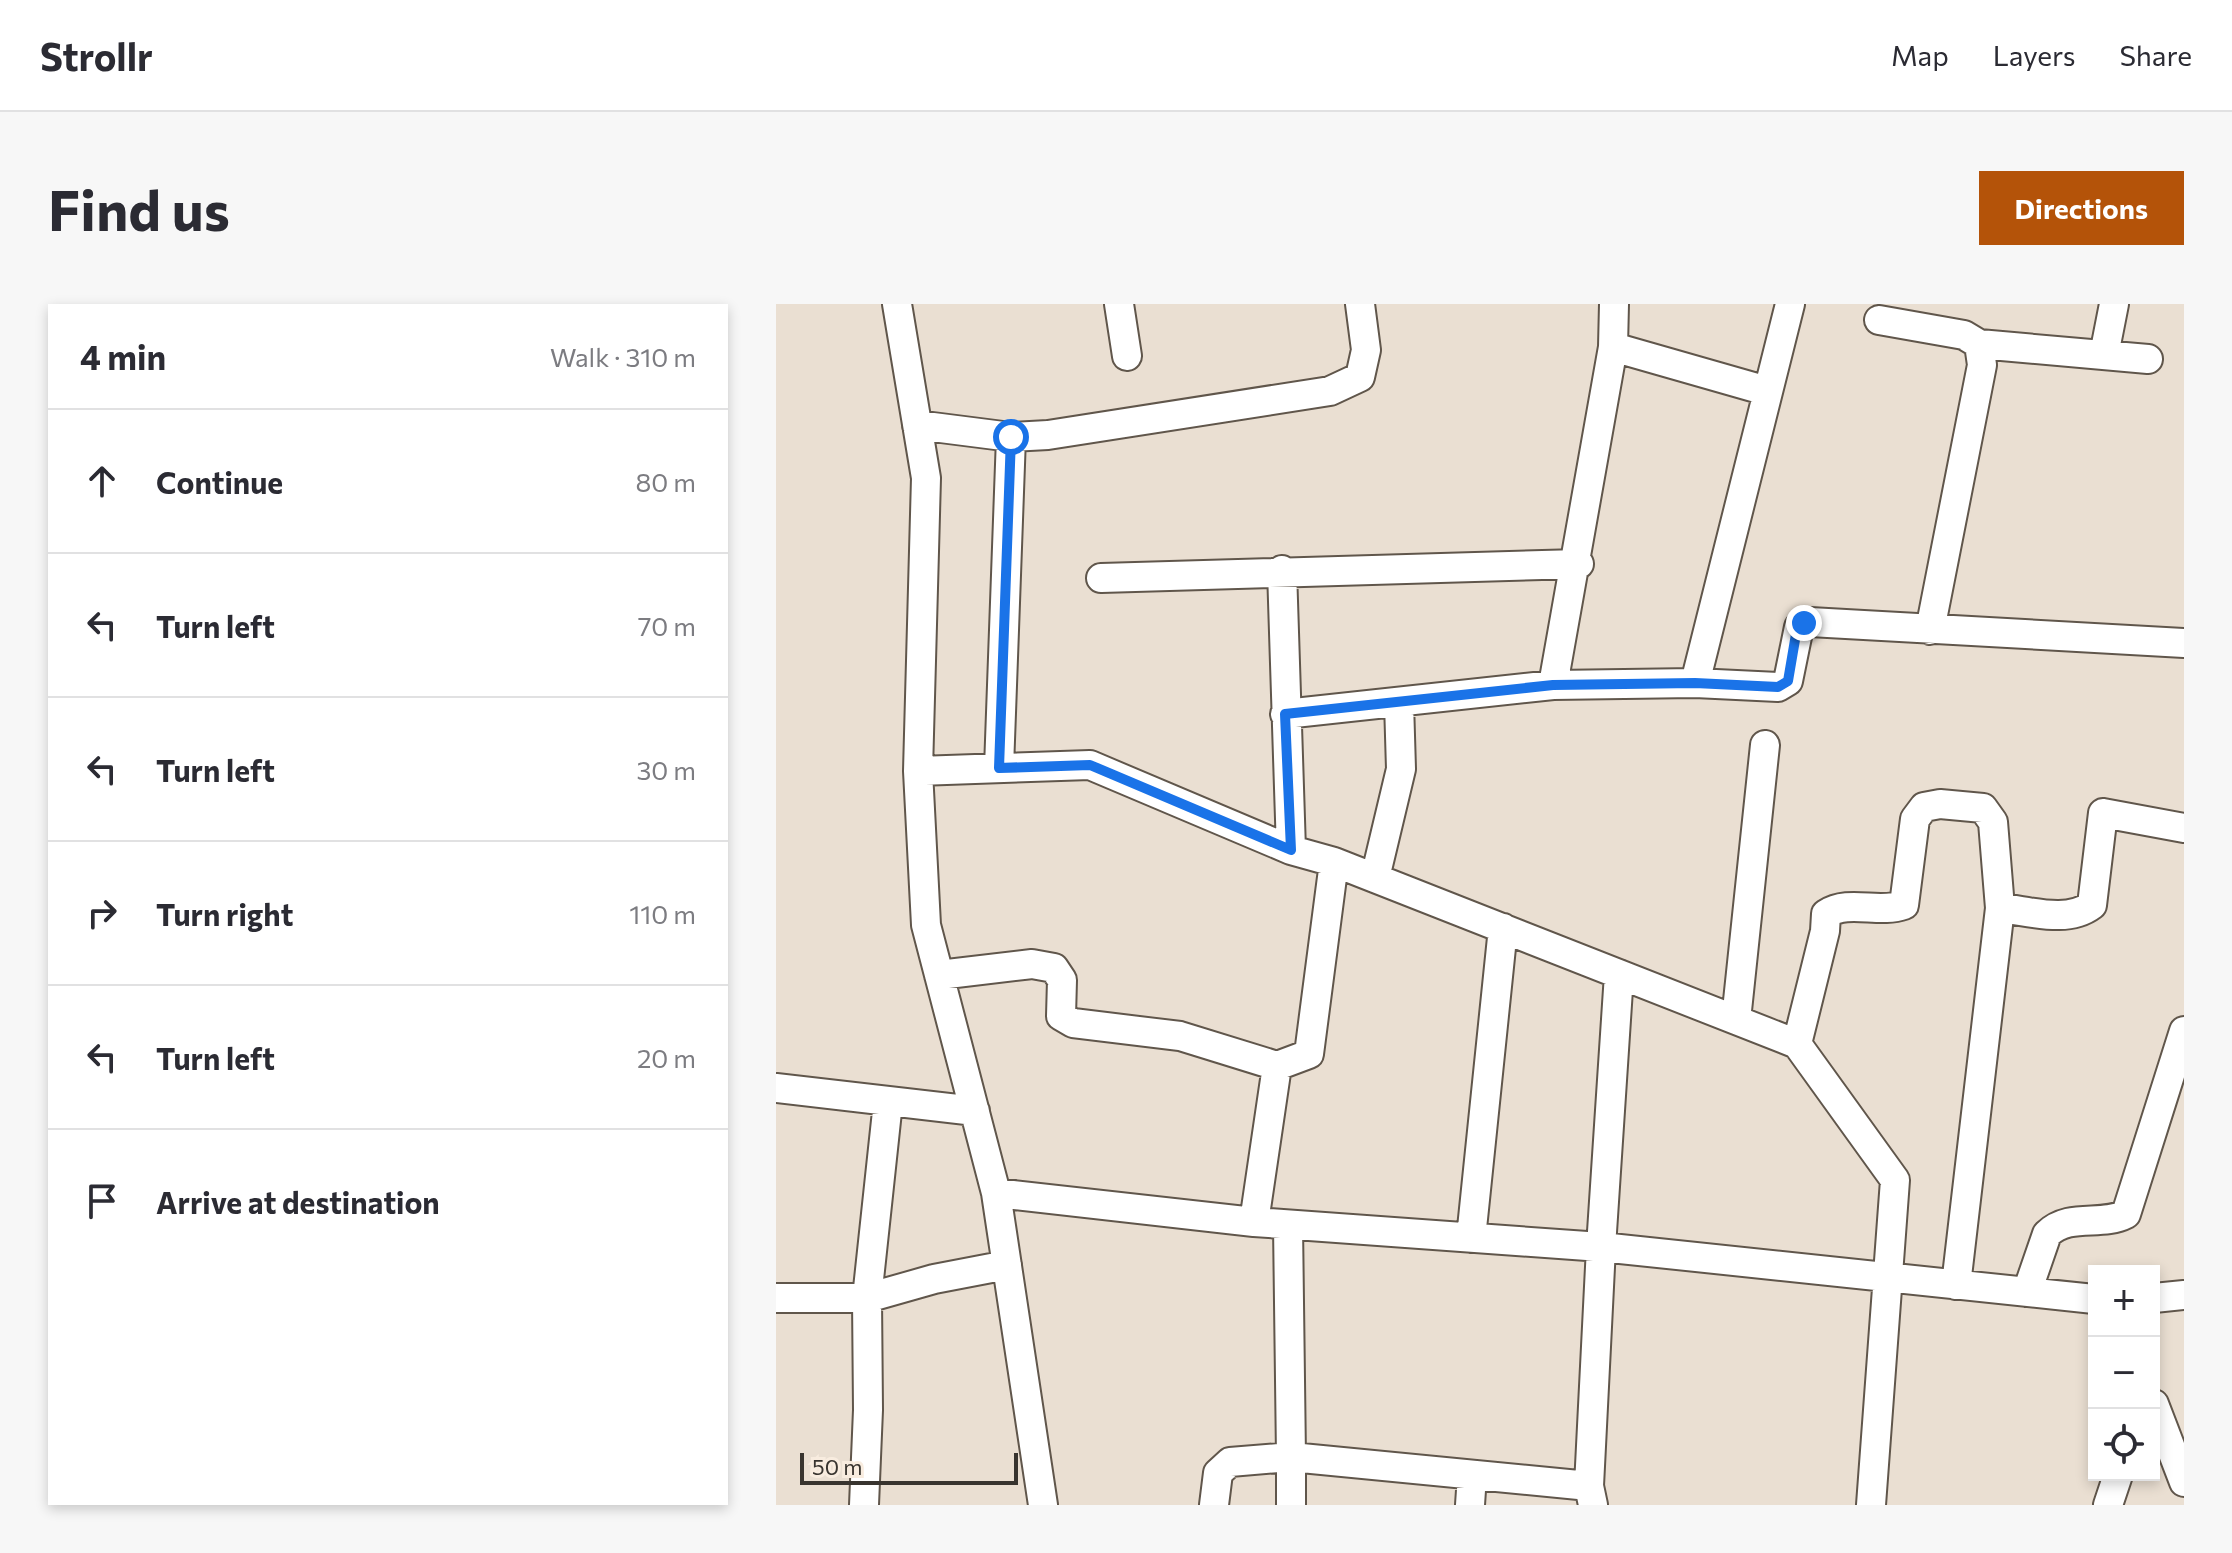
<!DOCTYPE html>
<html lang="en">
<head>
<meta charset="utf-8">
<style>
	body { margin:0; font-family:Commissioner,sans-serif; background:#f7f7f7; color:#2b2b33 }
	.controls { position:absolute; right:24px; bottom:24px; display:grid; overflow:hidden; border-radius:0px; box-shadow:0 4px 12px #0003 }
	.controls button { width:72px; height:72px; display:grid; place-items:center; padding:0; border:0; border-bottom:2px solid #e1e1e2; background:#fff; color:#2b2b33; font:40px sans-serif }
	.scale { position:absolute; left:24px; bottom:20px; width:218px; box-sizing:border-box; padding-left:8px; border:4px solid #38342f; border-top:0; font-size:22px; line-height:28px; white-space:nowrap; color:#38342f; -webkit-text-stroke:6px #f8ecdf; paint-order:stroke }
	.stop { position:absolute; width:24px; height:24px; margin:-18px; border:6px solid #1a73e8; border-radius:50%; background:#fff }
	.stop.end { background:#1a73e8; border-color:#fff; box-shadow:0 2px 8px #0008 }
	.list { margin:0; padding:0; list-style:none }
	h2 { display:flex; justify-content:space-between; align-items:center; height:104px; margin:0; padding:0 32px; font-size:34px }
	h2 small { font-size:26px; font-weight:400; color:#7c7c81 }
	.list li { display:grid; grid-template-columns:52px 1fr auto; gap:24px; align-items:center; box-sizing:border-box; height:144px; padding:0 32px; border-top:2px solid #e1e1e2 }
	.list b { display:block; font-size:30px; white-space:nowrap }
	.list em { font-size:26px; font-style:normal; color:#7c7c81 }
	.icon { flex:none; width:44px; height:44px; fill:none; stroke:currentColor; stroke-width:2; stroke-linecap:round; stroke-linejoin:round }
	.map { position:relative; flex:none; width:1408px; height:1201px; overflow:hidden; border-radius:0px }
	header { display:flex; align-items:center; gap:48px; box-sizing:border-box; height:112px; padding:0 40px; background:#fff; border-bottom:2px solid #e1e1e2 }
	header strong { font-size:38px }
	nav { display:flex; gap:44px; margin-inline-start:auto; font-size:28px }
	.intro { display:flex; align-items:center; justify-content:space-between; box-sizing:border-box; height:192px; padding:0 48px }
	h1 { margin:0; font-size:56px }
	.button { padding:20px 36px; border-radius:0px; background:#b45309; color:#fff; font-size:28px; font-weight:700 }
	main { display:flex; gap:48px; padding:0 48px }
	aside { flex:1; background:#fff; border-radius:0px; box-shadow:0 4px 12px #0003 }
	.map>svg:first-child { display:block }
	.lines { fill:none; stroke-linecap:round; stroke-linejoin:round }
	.street-casing { stroke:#60564b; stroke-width:32 }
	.street { stroke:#fff; stroke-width:28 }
	.route { stroke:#1a73e8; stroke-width:10 }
</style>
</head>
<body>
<header>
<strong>Strollr</strong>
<nav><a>Map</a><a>Layers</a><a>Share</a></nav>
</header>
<div class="intro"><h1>Find us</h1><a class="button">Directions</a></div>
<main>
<aside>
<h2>4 min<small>Walk · 310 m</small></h2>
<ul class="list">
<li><svg class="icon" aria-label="ahead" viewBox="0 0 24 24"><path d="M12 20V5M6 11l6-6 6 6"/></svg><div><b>Continue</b></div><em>80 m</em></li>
<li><svg class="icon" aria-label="left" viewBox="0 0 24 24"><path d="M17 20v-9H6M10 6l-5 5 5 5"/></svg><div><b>Turn left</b></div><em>70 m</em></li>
<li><svg class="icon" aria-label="left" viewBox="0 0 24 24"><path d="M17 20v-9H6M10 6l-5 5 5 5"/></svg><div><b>Turn left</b></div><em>30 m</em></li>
<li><svg class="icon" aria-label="right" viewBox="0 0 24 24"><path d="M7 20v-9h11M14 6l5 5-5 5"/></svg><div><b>Turn right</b></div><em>110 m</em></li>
<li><svg class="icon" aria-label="left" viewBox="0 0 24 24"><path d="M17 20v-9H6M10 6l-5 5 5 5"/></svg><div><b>Turn left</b></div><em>20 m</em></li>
<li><svg class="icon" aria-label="arrive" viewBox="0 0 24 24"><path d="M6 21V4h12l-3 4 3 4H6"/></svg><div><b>Arrive at destination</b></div></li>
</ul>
</aside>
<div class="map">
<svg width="1408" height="1201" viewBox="0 0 1408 1201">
	<rect width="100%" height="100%" fill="#eadfd2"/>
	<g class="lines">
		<g class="street-casing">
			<path id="street" d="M121 0 150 174 142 467
				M343 0 351 52
				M1103 16 1188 31 1203 40 1206 61 1154 326
				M1203 40 1372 55
				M837 43 991 87
				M1328 51 1338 0
				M141 121 235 133 272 131 554 87 584 73 590 46 584 0
				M325 274 803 260
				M919 379 1014 0
				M777 381 837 43 838 0
				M509 410 777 381 919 379 1002 383 1012 377 1023 323 1034 318 1408 339
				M223 464 235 133
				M558 558 1021 740 1119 876 1095 1201
				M599 574 625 465 623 398
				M843 670 825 943 1318 995
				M163 671 256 660 278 664 286 676 285 712 297 719 404 732 501 762
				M960 716 989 441
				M1021 740 1049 627 1050 610C1073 595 1102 610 1128 601L1139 515 1148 503 1164 500 1207 504 1217 518 1224 604
				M0 784 199 807
				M220 889 150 621 142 467 314 461 515 546 506 266
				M478 918 501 762 533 750 558 558 515 546
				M512 921 515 1153 813 1182
				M695 934 727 624
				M1180 981 1224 604C1254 607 1291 620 1316 601L1327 509 1408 524
				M1251 988 1271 930C1294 908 1325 923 1350 910L1408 727
				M0 994H91L158 975 231 961
				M1378 994 1408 991
				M1378 1100 1408 1178
				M88 1201 92 1106 91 994 112 798
				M267 1201 220 889 478 918 825 943 813 1182 817 1201
				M438 1201 442 1169 454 1158 515 1153V1201
				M694 1201 696 1171
				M1332 1201 1342 1171"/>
		</g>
		<use href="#street" class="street"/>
	</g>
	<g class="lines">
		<path class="route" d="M235 133 223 464 314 461 515 546 509 410 777 381 919 379 1002 383 1012 377 1020 330 1028 319"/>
	</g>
</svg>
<div class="controls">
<button>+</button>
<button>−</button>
<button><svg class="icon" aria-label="locate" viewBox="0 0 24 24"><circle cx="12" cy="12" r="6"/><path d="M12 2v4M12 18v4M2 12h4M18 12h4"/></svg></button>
</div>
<div class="scale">50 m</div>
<div class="stop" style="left:235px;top:133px"></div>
<div class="stop end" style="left:1028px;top:319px"></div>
</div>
</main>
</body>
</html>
